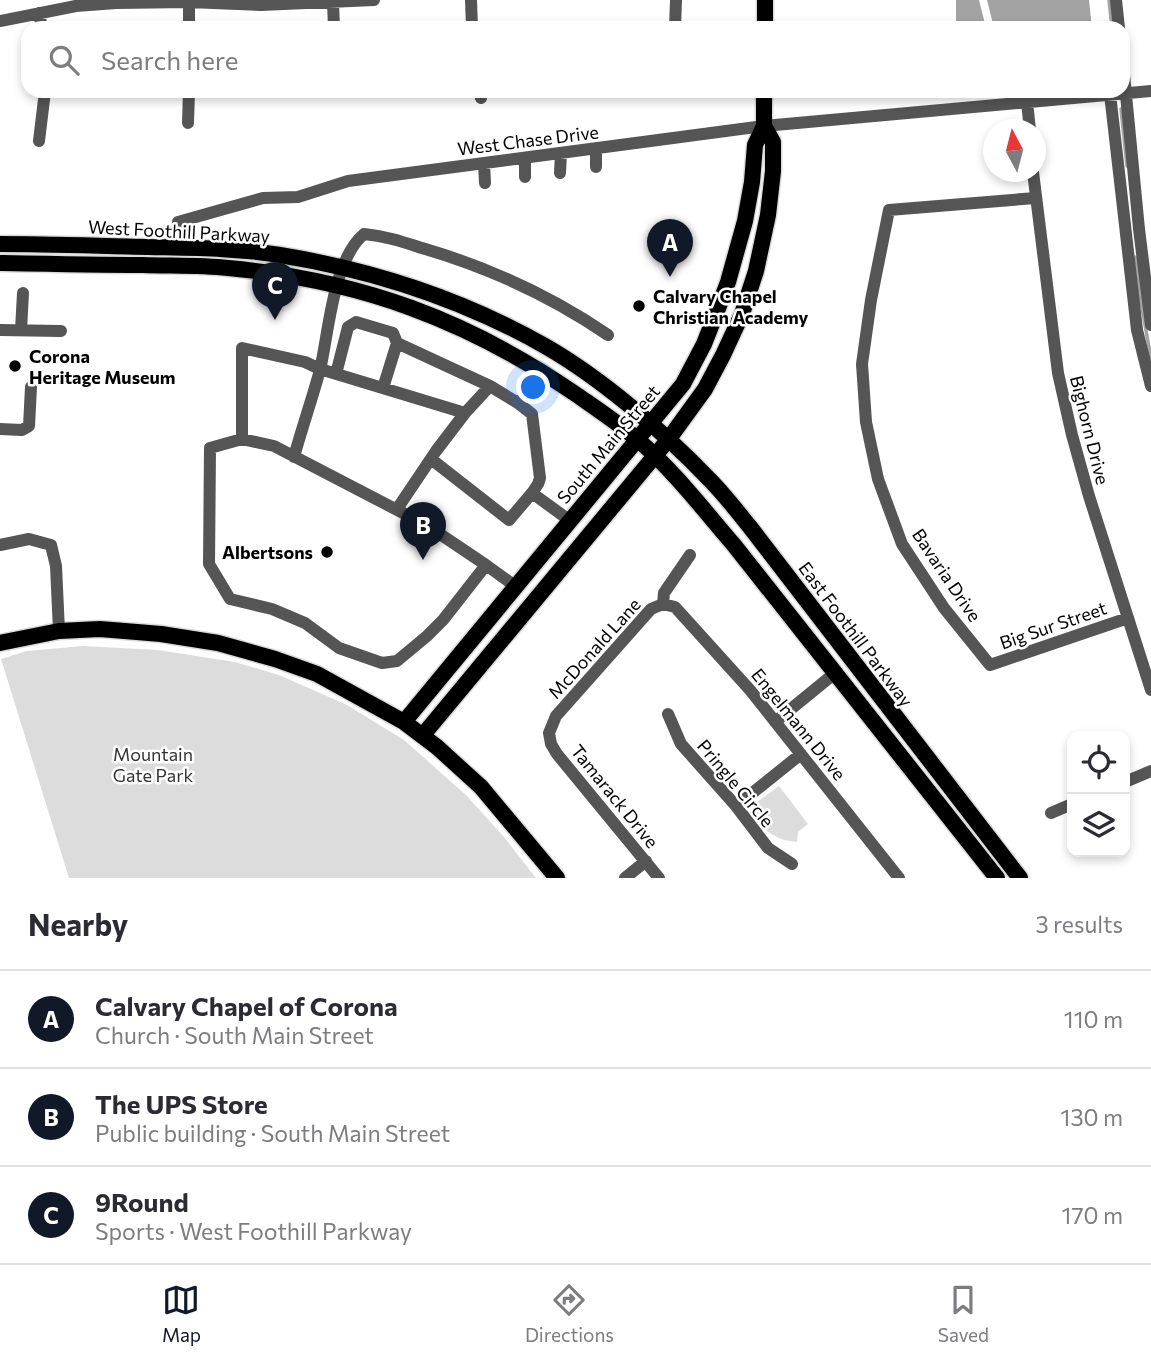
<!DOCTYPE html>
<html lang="en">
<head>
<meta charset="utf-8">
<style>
	body { margin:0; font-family:Commissioner,sans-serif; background:#f2f2f3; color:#2b2b33 }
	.controls { position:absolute; right:21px; bottom:21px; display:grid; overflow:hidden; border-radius:14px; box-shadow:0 4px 10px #0003 }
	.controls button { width:63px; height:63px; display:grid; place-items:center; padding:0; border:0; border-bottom:2px solid #e1e1e2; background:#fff; color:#2b2b33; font:35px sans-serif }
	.compass { position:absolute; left:983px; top:119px; width:63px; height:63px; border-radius:50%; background:#fff; box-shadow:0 4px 10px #0003; rotate:353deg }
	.you { position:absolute; left:534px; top:388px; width:24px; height:24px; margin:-18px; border:5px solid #fff; border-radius:50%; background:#1a73e8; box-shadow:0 0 0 10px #1a73e833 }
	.badge { display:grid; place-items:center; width:46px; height:46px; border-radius:50%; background:#111827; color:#fff; font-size:23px; font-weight:700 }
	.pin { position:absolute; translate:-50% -58px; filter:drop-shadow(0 2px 4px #0008) }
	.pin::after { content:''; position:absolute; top:37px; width:24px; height:21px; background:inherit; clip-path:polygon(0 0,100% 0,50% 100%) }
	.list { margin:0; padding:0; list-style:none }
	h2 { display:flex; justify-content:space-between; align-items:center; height:91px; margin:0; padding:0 28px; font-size:30px }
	h2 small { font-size:23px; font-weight:400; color:#7c7c81 }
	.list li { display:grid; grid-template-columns:46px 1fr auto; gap:21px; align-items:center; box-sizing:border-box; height:98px; padding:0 28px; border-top:2px solid #e1e1e2 }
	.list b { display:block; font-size:26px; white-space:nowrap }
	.list p { margin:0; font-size:23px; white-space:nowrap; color:#7c7c81 }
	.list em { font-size:23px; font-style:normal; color:#7c7c81 }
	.icon { flex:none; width:38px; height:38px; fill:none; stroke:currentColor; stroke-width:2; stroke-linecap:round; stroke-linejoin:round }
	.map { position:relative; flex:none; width:1151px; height:878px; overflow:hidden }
	.search { position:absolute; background:#fff; box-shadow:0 4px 10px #0003; left:21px; right:21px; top:21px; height:77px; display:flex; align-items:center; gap:18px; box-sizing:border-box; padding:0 24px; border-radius:21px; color:#7c7c81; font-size:26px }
	.sheet { height:385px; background:#fff }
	nav { display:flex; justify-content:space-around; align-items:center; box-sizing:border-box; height:98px; border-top:2px solid #e1e1e2; background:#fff; font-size:19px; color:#7c7c81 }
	nav a { display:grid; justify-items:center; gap:4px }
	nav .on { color:#111827 }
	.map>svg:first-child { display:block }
	.green { fill:#dcdcdc }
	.water { fill:#a3a3a3 }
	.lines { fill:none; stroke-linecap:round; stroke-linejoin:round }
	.stream { stroke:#a3a3a3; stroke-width:3.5 }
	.major-casing { stroke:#dbdbdb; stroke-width:19 }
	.minor { stroke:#555; stroke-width:12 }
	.major { stroke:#000; stroke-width:16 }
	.poi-dot { fill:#000; stroke:#fff; stroke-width:2.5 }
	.labels { text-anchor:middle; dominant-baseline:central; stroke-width:5; stroke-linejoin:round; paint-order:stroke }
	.street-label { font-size:18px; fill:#000; stroke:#fff }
	.poi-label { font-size:18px; font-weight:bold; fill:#000; stroke:#fff; text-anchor:start }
	.park-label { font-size:18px; fill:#333; stroke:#fff }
</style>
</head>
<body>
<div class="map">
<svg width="1151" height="878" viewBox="0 0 1151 878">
	<rect width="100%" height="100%" fill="#fff"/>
	<path class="green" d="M83 646 158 650 235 662 279 675 347 705 404 740 466 795 504 837 536 878H69L1 659 27 651Z
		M779 786 808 824 798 832 797 842C789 841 782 840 775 836 766 832 749 816 756 804 761 798 772 792 779 786Z"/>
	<path class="water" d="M956 0H979L986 28H956Z
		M987 0H1089L1092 28H994Z"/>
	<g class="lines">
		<path class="stream" d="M1109 0 1112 28
			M1121 109 1127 166
			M1136 257 1141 302 1151 359"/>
		<g class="major-casing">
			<path id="major" d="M765 28V0
				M0 244C49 244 99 246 148 247 192 248 237 248 280 255 372 270 464 300 545 346 601 378 664 432 709 479 724 494 737 511 750 527L1020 878
				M0 263C48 264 95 265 143 265 171 266 200 265 228 268 360 280 468 320 577 395 597 409 618 423 637 439 673 470 703 509 734 545L997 878
				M0 643 59 631 100 629 161 634 218 643 275 659 317 674 404 722 437 747 481 787 557 878
				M404 722 683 384 704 344 717 311 728 282 745 221 752 182 755 145 764 126V91
				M423 735 668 440 705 389 723 355 742 314 756 271 768 215 773 171V142L764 126"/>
		</g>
		<path class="minor" d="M471 0 472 28
			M1116 0 1119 28
			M333 3 334 28
			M39 13 42 28
			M0 21 76 6 116 3 189 2 261 5 374 0
			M189 28V2
			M675 28 676 0
			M1123 64 1139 229 1151 325
			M479 91 481 98
			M1110 94 1137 330 1151 386
			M1027 102 1030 130
			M188 123 189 91
			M39 141 45 91
			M525 158V177
			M484 163 485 183
			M596 167V148
			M1033 172 1058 373 1072 435 1089 496 1151 690
			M560 173 561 153
			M1035 198 889 210 871 300 862 364 866 422 878 479 902 544 944 608 990 665 1128 618
			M177 248 178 222 263 198 298 197 348 181 764 126 1151 91
			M0 330 61 331
			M21 330 23 293
			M336 374 348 327 356 322 393 333 397 343
			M383 388 397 343 490 386
			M518 403 532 414 540 478 538 484 532 493
			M0 429 22 430 29 426 31 387
			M242 439V348L305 362 320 369 465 413 490 386 518 403 547 375
			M294 457C302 428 312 399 320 370 329 331 333 260 364 234 385 236 403 242 422 248 487 267 551 296 608 335
			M431 459 509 520 532 493 569 520
			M397 509 436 451 465 413
			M0 545 29 539 51 545 56 566 59 631
			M486 565 428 526 274 446 242 439 210 448 209 564 230 599 272 609 305 623 339 648 382 663 397 661 427 636 443 620 486 565 515 586
			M663 604 675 607 750 690 899 878
			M668 714 681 744 736 806 768 848 792 864
			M775 722 835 673
			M1125 782 1151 771
			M736 806 801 754
			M1051 813 1072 804
			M625 878 646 861
			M659 878 557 754 551 744 549 733 556 716 651 609 663 604 664 593 690 555"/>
		<use href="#major" class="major"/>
	</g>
	<g class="poi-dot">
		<circle cx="639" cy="306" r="7"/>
		<circle cx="15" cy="366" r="7"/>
		<circle cx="327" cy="552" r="7"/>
	</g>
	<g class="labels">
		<g class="street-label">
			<text transform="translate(528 140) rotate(-7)">West Chase Drive</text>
			<text transform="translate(179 231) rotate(3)">West Foothill Parkway</text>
			<text transform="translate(1090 430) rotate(76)">Bighorn Drive</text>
			<text transform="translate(608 444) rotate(-50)">South Main Street</text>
			<text transform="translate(947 575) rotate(56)">Bavaria Drive</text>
			<text transform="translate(1053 625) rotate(-19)">Big Sur Street</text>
			<text transform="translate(856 634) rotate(53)">East Foothill Parkway</text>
			<text transform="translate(594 648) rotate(-48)">McDonald Lane</text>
			<text transform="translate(799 724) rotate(51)">Engelmann Drive</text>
			<text transform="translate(736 783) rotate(50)">Pringle Circle</text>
			<text transform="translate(615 796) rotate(51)">Tamarack Drive</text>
		</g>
		<g class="poi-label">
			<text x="653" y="296">Calvary Chapel<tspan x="653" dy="21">Christian Academy</tspan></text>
			<text x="29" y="356">Corona<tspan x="29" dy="21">Heritage Museum</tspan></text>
			<text x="313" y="552" text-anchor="end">Albertsons</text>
		</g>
		<g class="park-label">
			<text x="153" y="754">Mountain<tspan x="153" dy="21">Gate Park</tspan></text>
		</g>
	</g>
</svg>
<div class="controls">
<button><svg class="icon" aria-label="locate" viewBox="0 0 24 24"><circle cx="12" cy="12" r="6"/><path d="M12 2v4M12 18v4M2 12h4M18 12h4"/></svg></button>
<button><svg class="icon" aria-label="layers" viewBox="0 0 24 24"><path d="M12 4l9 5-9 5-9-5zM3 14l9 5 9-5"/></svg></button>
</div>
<svg class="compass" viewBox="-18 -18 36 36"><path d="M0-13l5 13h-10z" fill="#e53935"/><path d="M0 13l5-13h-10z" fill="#7c7c81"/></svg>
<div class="you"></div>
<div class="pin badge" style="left:670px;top:277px">A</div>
<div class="pin badge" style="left:423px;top:560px">B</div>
<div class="pin badge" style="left:275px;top:320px">C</div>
<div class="search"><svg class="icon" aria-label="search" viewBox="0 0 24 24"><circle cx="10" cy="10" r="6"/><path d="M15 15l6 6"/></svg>Search here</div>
</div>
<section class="sheet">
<h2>Nearby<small>3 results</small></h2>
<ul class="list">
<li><span class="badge">A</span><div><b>Calvary Chapel of Corona</b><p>Church · South Main Street</p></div><em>110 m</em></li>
<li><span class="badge">B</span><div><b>The UPS Store</b><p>Public building · South Main Street</p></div><em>130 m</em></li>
<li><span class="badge">C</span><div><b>9Round</b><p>Sports · West Foothill Parkway</p></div><em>170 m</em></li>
</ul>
</section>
<nav>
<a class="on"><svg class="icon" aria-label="map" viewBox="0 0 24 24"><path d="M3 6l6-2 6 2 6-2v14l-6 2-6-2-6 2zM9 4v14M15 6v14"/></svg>Map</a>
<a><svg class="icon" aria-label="directions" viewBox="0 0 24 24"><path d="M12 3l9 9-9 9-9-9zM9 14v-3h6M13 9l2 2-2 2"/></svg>Directions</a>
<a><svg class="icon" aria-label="saved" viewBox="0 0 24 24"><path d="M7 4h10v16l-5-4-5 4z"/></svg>Saved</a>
</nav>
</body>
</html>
